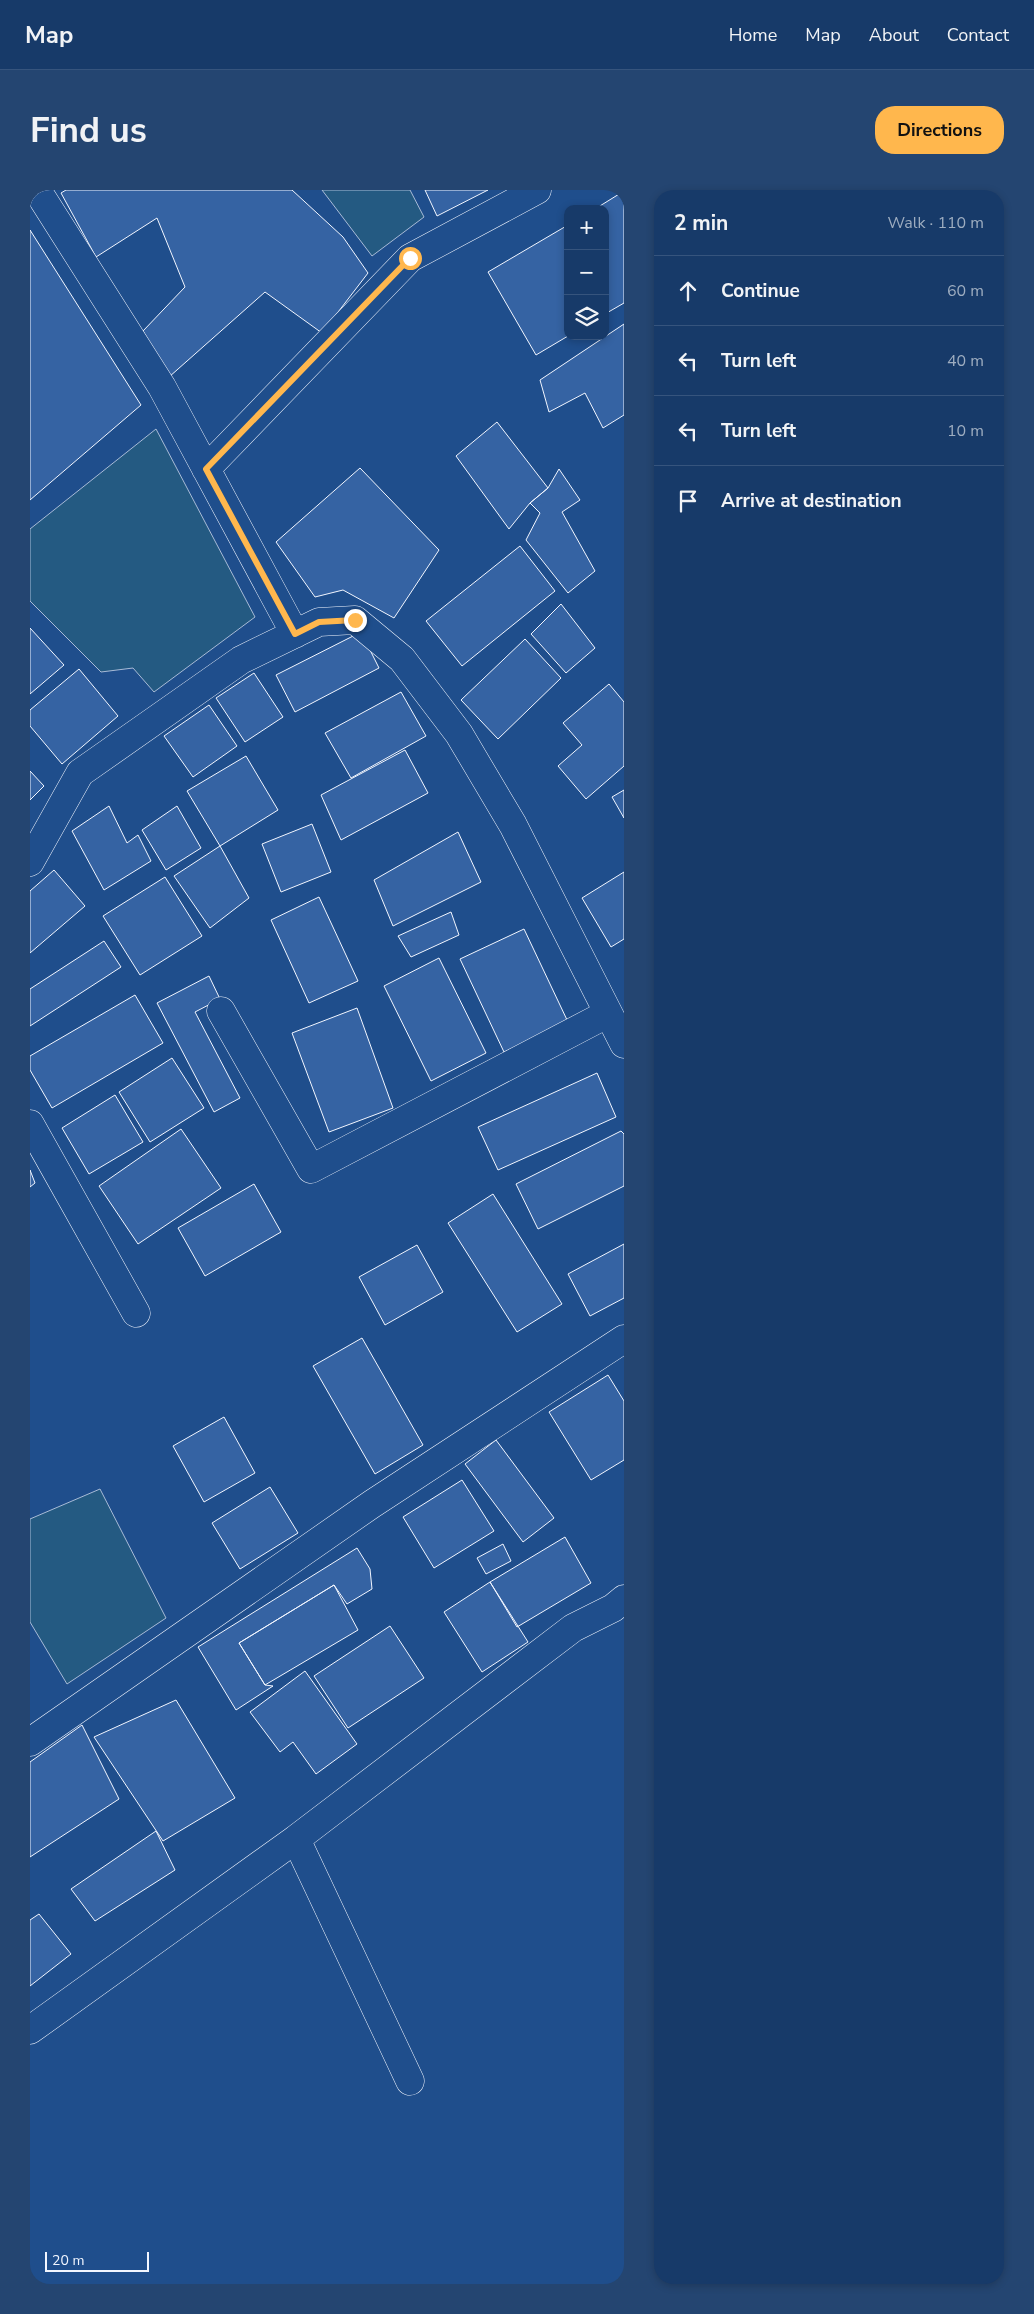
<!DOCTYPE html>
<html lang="en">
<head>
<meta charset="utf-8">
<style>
	body { margin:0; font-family:"Nunito Sans",sans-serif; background:#244571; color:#f1f3f6 }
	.controls { position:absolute; right:15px; top:15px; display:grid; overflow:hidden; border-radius:10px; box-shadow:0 2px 8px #0003 }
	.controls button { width:45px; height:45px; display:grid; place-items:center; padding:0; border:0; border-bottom:1px solid #36547d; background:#173a69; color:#f1f3f6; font:25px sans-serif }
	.scale { position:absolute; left:15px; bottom:12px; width:104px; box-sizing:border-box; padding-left:5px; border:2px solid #f2f6ff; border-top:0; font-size:14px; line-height:18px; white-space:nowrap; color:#f2f6ff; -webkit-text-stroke:4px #1f4e8c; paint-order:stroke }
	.stop { position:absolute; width:15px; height:15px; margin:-11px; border:4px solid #ffb74d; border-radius:50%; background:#fff }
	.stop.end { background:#ffb74d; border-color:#fff; box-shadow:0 1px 5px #0008 }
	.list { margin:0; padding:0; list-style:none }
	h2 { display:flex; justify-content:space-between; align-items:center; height:65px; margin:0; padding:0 20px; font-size:21px }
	h2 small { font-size:16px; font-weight:400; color:#9eadc0 }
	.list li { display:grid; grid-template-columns:32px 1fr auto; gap:15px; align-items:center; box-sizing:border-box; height:70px; padding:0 20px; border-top:1px solid #36547d }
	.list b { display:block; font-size:19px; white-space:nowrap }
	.list em { font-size:16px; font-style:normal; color:#9eadc0 }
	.icon { flex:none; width:28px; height:28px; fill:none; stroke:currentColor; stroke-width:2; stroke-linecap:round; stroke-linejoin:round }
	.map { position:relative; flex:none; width:594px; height:2094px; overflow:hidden; border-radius:20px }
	header { display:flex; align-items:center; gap:30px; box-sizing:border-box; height:70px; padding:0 25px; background:#173a69; border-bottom:1px solid #36547d }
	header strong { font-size:24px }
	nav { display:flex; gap:28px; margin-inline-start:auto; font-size:18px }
	.intro { display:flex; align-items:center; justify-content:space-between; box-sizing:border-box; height:120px; padding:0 30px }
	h1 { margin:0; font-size:35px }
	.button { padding:12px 22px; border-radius:20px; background:#ffb74d; color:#111; font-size:18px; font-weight:700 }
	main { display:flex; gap:30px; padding:0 30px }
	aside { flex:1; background:#173a69; border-radius:20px; box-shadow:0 2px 8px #0003 }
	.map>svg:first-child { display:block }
	.green { fill:#245a82; stroke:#a8bbd7 }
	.building { fill:#3563a3; stroke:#f2f6ff }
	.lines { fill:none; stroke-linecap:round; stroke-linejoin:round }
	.minor-casing { stroke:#f2f6ff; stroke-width:29 }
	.minor { stroke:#1f4e8c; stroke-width:28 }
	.route { stroke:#ffb74d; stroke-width:6 }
</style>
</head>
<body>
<header>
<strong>Map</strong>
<nav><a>Home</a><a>Map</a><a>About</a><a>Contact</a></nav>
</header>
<div class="intro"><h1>Find us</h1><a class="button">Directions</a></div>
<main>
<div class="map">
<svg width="594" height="2094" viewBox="0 0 594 2094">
	<rect width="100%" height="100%" fill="#1f4e8c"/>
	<path class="green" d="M292 0H380L394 27 342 66Z
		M126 239 225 427 124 502 103 478 71 482 0 411V339Z
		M70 1299 136 1428 37 1494 0 1432V1329Z"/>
	<path class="building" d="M36 0H262L313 47 338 83 292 143 235 102 139 187 113 141 155 97 127 28 66 67 31 3Z
		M395 0H458L407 26Z
		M594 1V113L575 124V19H565Z
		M538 35V146L506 165 458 82Z
		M0 40 111 215 0 310Z
		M594 134V225L573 238 555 203 519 222 510 190Z
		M467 232 518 298 500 313 479 339 426 266Z
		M330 278 409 360 364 428 313 400 285 407 246 352Z
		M529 279 550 310 532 322 565 381 538 403 496 350 510 323 500 313 518 298Z
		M490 356 525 401 432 476 396 431Z
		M531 414 565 458 536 483 501 444Z
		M0 438 34 475 0 504Z
		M331 442 349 478 265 522 246 485Z
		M495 449 531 488 468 549 431 510Z
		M49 479 88 526 32 574 0 536V520Z
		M224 483 253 527 215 552 186 508Z
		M579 494 594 512V576L556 609 528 576 552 555 533 533Z
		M371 502 396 546 321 588 295 543Z
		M179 515 207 556 163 587 134 546Z
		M375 560 398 603 311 650 291 605Z
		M216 566 248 620 190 656 157 601Z
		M0 581 14 596 0 610Z
		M594 600V628L582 607Z
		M79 616 97 653 108 645 121 671 74 700 42 641Z
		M147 616 171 658 136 680 112 640Z
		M282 634 301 682 251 702 232 654Z
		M428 642 451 692 363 736 344 690Z
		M190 656 219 708 180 738 144 686Z
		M24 680 55 716 0 763V701Z
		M594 682V749L581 757 552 708Z
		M135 687 172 746 110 785 73 726Z
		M289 707 328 791 279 813 241 730Z
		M421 722 429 745 381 767 368 746Z
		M494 739 538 832 474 862 430 769Z
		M74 751 91 777 0 836V799Z
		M409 768 456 863 401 891 354 796Z
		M179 786 190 809 165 822 210 908 184 922 127 813Z
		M105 805 133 853 22 918 0 880V866Z
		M327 818 363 918 299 942 262 843Z
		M142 868 174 918 120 952 89 902Z
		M567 883 586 927 468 980 448 937Z
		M85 905 113 952 59 984 32 938Z
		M151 939 191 998 108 1054 69 996Z
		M591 941 594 944V996L508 1039 486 994Z
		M0 980 5 993 0 997Z
		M224 994 251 1042 175 1086 148 1038Z
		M463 1004 532 1114 487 1142 418 1033Z
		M594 1054V1108L560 1126 538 1084Z
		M387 1055 413 1102 355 1135 329 1087Z
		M332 1148 393 1255 345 1284 283 1176Z
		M578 1185 594 1211V1270L561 1290 519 1222Z
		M194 1227 225 1283 174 1312 143 1256Z
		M466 1250 524 1328 493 1352 435 1274Z
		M432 1290 464 1341 404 1378 373 1327Z
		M240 1297 268 1343 210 1379 182 1333Z
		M535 1347 561 1393 487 1437 460 1392Z
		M473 1354 481 1371 456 1384 447 1368Z
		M327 1358 340 1379 342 1399 317 1414 304 1395 209 1453 235 1495 243 1496 206 1520 168 1457Z
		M460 1392 498 1452 452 1482 414 1422Z
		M304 1395 328 1440 235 1495 209 1453Z
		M360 1436 394 1488 318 1538 284 1486Z
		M275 1481 327 1554 286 1584 263 1552 250 1562 220 1522Z
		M146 1510 205 1608 133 1651 64 1547Z
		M52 1535 89 1609 0 1667V1572Z
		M126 1641 145 1680 65 1731 41 1699Z
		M9 1724 41 1764 0 1796V1730Z"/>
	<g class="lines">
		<g class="minor-casing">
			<path id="minor" d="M7 0 132 197 265 444
				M176 279 380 68 507 0
				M0 672 50 583 211 470 289 432 325 430 372 469 429 544 483 635 594 854
				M191 821 281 979 577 824
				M0 934 106 1123
				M0 1552 342 1314 594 1149
				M266 1649 380 1891
				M0 1840 266 1649 543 1438 583 1418 594 1409"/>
		</g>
		<use href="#minor" class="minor"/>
	</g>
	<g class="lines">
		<path class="route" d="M325 430 289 432 265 444 176 279 380 68"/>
	</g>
</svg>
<div class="controls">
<button>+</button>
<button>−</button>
<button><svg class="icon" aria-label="layers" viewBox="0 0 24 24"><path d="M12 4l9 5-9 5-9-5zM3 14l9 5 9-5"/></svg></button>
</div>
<div class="scale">20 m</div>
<div class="stop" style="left:380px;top:68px"></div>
<div class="stop end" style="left:325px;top:430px"></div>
</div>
<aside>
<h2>2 min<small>Walk · 110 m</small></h2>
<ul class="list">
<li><svg class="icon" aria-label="ahead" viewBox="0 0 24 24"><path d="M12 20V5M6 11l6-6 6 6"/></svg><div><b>Continue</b></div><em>60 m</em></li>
<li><svg class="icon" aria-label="left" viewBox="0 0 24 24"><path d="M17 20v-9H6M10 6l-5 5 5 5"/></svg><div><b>Turn left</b></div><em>40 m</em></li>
<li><svg class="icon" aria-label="left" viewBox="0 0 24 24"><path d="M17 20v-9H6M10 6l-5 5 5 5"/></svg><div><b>Turn left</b></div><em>10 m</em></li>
<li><svg class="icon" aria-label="arrive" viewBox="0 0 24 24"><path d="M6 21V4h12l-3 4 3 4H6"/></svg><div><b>Arrive at destination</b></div></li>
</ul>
</aside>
</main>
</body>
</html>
